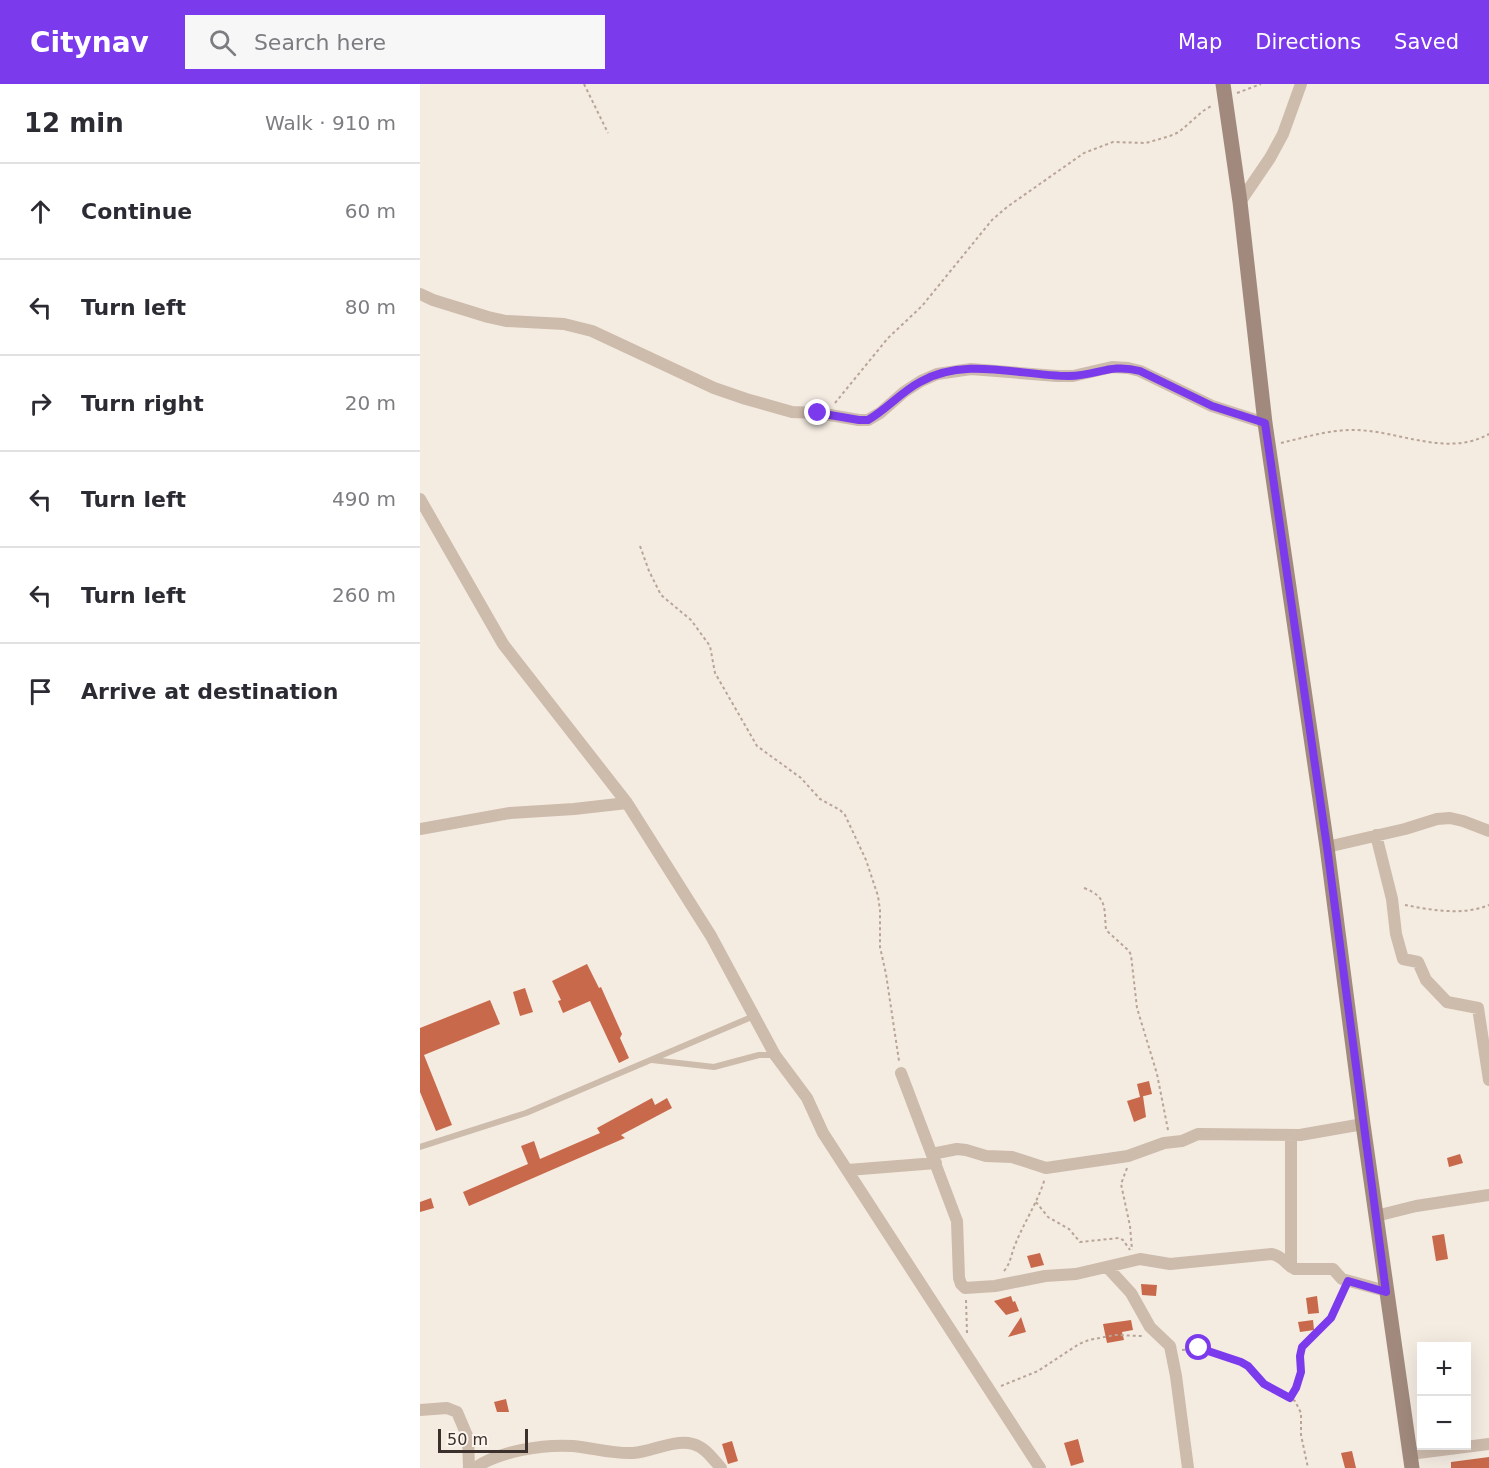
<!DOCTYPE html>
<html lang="en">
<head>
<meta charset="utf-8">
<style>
	body { margin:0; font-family:"DejaVu Sans",sans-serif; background:#f7f7f7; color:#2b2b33 }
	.controls { position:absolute; right:18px; bottom:18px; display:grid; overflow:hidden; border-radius:0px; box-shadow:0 6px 24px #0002 }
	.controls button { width:54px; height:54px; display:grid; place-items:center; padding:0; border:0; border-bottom:2px solid #e1e1e2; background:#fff; color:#2b2b33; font:30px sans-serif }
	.scale { position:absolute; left:18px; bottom:15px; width:90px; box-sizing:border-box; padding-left:6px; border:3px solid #3b302b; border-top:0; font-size:16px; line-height:21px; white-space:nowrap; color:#3b302b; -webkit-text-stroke:4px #fbf5ee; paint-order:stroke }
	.stop { position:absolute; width:18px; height:18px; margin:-14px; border:4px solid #7c3aed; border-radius:50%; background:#fff }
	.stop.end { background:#7c3aed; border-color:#fff; box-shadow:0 2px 6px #0008 }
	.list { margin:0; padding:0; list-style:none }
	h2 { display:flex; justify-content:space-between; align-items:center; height:78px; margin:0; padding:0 24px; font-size:26px }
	h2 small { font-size:20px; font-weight:400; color:#7c7c81 }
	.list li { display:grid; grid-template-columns:39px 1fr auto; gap:18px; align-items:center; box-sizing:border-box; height:96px; padding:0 24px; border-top:2px solid #e1e1e2 }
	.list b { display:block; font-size:22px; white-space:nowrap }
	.list em { font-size:20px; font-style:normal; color:#7c7c81 }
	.icon { flex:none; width:33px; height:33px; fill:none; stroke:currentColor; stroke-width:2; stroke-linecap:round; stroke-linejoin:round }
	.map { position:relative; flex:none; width:1069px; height:1384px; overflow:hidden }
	header { display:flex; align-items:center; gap:36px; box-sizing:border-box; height:84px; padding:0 30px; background:#7c3aed; color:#fff }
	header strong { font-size:28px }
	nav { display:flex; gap:33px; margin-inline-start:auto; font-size:21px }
	.search { width:420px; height:54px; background:#f7f7f7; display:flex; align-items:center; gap:15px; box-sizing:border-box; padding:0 21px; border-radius:0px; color:#7c7c81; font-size:22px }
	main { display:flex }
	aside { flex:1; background:#fff }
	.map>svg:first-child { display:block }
	.building { fill:#c8694b }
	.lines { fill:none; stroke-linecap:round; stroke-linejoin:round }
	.path { stroke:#b9a596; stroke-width:2; stroke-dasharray:3 3; stroke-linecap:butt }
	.lane { stroke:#cdbbac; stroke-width:6 }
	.street { stroke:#cdbbac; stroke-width:12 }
	.secondary { stroke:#a18a7d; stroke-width:15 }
	.route { stroke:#7c3aed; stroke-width:8 }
</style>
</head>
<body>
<header>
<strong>Citynav</strong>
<div class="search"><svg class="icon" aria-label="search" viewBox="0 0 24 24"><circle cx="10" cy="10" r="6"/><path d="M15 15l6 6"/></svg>Search here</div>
<nav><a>Map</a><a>Directions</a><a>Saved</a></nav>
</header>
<main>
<aside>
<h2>12 min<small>Walk · 910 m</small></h2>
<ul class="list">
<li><svg class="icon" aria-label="ahead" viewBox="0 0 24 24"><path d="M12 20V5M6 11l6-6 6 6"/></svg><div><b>Continue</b></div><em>60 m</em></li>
<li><svg class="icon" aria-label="left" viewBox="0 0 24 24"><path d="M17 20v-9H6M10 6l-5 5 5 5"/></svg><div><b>Turn left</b></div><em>80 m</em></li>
<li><svg class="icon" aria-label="right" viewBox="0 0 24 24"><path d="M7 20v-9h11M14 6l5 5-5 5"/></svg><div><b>Turn right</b></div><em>20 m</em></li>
<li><svg class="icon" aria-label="left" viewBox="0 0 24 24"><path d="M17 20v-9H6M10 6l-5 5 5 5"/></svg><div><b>Turn left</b></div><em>490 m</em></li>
<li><svg class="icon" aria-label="left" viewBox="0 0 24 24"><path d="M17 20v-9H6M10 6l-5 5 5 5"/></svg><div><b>Turn left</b></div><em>260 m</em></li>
<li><svg class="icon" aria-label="arrive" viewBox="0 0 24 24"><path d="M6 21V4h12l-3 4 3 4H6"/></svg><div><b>Arrive at destination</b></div></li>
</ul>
</aside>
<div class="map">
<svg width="1069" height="1384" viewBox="0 0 1069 1384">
	<rect width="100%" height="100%" fill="#f4ebe1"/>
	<path class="building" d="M167 880 179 904 181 903 202 950 200 954 209 974 199 979 170 917 143 929 138 917 141 916 132 897Z
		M105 904 113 928 100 932 93 908Z
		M70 916 80 940 4 971 32 1041 16 1047 0 1008V944Z
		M729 997 732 1010 720 1013 717 1000Z
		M723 1012 726 1033 714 1038 707 1017Z
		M232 1014 235 1021 247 1014 252 1024 201 1051 205 1054 49 1122 43 1108 108 1080 101 1062 114 1057 120 1075 180 1049 177 1044Z
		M1040 1070 1043 1079 1029 1083 1027 1074Z
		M11 1114 14 1124 0 1128V1118Z
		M1024 1150 1028 1175 1016 1177 1012 1152Z
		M620 1169 624 1181 611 1184 607 1172Z
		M721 1200 737 1201 736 1212 722 1211Z
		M591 1212 593 1218 595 1217 599 1227 586 1231 574 1217Z
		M897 1212 899 1229 888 1230 886 1214Z
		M601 1233 606 1248 588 1253Z
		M711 1236 713 1246 702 1248 704 1256 687 1259 683 1240Z
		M893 1236 894 1246 880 1248 878 1238Z
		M86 1315 89 1328H77L74 1318Z
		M658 1355 664 1378 651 1382 644 1359Z
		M312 1357 318 1377 308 1380 302 1360Z
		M932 1367 936 1384H925L921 1369Z
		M1069 1373V1384H1031V1378Z"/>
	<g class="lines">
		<path class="path" d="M164 0 188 49
			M817 9 841 0
			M415 319 468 254 502 222 572 136 587 123 664 69 693 58 726 59 750 52 759 48 783 27 793 21
			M861 359C886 353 912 345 938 346 982 348 1027 373 1069 350
			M220 462 229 487 241 511 271 536 290 562 295 589 337 662 381 694 400 715 420 726 425 731 446 776 458 812 460 826V863L466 890 479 977
			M664 804C688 813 684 825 686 846L709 867 711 871 717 924 737 990 748 1046
			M985 821C1011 826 1043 832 1069 821
			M707 1084 701 1100 710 1142 712 1166
			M616 1118 628 1133 649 1145 660 1158 699 1154 703 1156 710 1166
			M584 1187C591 1179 591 1170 595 1161 604 1138 618 1118 625 1094
			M546 1216 547 1249
			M762 1266 779 1265 821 1278 828 1282 844 1300 875 1317 881 1329V1351L888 1384
			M581 1302 618 1287 659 1260 669 1256 695 1251 722 1252
			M870 1314 876 1304 881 1288 880 1272 882 1263 911 1234 923 1208"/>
		<path class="lane" d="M232 976 294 983 339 971H354
			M0 1063 106 1029 334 932"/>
		<path class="street" d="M820 118 850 74 863 50 881 0
			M0 210 13 216 68 233 86 237 144 240 172 247 294 304 326 315 372 328 398 329 439 336H448L460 329 484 308 501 297 517 290 551 285 637 292H653L692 283 708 284 720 287 792 322 845 339
			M0 415 83 560 207 719 291 852 355 971 387 1014 403 1049 620 1384
			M0 745 90 729 154 725 207 719
			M956 751 972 815 976 850 983 875 998 878 1006 896 1027 918 1058 924 1069 996
			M907 763 985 745 1017 735 1030 734 1043 737 1069 747
			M481 989 537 1137 539 1194 541 1200 545 1204 575 1202 625 1192 656 1190 720 1175 750 1180 852 1170C866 1174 864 1180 875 1185H913L922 1195 966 1207
			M512 1070 537 1065 546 1066 566 1072 592 1073 626 1084 708 1072 744 1059 762 1057 778 1050 880 1051 943 1040
			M428 1086 516 1079
			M956 1132 996 1122 1069 1111
			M687 1183 711 1209 730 1243 750 1262 756 1292 768 1384
			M871 1183V1051
			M0 1326 27 1324 37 1328 48 1354 49 1384
			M990 1370 1069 1360
			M55 1384C79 1367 124 1360 153 1362 174 1364 192 1370 213 1369 232 1368 253 1355 273 1360 285 1363 293 1375 301 1384"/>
		<path class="secondary" d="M803 0 820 118 845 339 907 763 943 1040 992 1384"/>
	</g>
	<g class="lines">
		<path class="route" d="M398 329 439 336H448C467 325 481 308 500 298 545 272 600 292 649 292 677 292 690 279 720 287L792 322 845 339 907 763 966 1208 928 1197 911 1234 882 1263 880 1272 881 1288 876 1304 870 1314 844 1300 828 1282 821 1278 779 1264"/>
	</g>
</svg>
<div class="controls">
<button>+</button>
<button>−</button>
</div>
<div class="scale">50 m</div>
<div class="stop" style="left:779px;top:1264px"></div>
<div class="stop end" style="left:398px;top:329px"></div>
</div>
</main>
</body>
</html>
